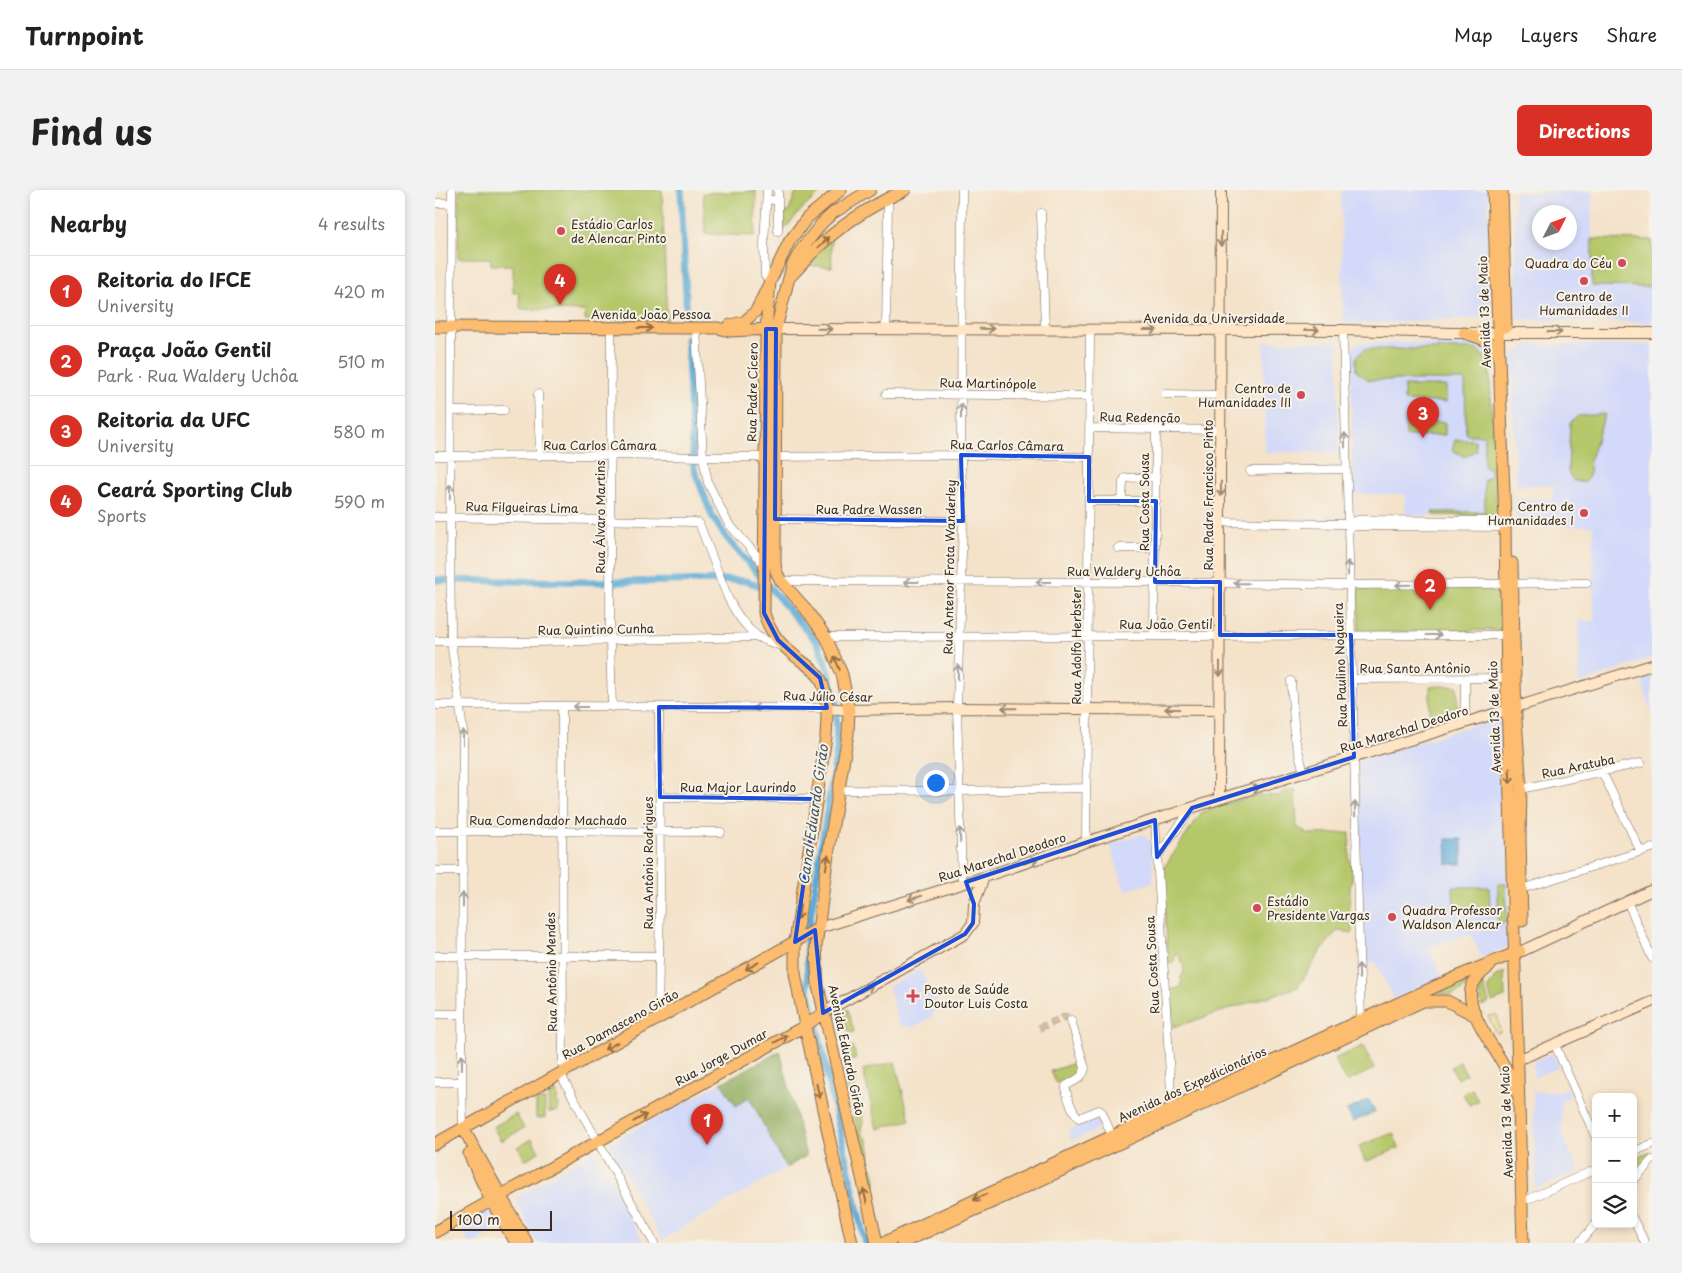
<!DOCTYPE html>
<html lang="en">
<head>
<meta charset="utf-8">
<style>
	body { margin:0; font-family:"Playpen Sans",sans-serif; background:#f2f2f2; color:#222 }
	.controls { position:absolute; right:15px; bottom:15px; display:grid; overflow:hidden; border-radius:8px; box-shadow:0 2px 8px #0003 }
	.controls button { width:45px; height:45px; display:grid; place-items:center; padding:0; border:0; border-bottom:1px solid #e0e0e0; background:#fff; color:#222; font:25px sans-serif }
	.compass { position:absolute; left:1097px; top:15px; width:45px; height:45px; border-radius:50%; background:#fff; box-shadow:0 2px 8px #0003; rotate:48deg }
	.scale { position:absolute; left:15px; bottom:12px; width:102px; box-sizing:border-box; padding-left:5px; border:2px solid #3b2a1e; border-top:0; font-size:14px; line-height:18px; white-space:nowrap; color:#3b2a1e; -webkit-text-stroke:4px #f7f3e8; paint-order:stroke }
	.you { position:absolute; left:500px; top:592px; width:18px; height:18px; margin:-12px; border:4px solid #fff; border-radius:50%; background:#1a73e8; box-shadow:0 0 0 8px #1a73e833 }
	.badge { display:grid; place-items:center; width:32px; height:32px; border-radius:50%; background:#d93025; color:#fff; font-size:16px; font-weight:700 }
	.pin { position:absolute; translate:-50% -41px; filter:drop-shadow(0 1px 2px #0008) }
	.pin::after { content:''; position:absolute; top:26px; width:18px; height:15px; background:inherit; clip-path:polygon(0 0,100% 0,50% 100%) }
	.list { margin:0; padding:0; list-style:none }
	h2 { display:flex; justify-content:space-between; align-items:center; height:65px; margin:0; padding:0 20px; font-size:21px }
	h2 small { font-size:16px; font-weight:400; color:#767676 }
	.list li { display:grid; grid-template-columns:32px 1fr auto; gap:15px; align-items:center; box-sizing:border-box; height:70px; padding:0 20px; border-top:1px solid #e0e0e0 }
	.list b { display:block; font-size:19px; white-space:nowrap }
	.list p { margin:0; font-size:16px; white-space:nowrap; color:#767676 }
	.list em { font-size:16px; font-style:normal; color:#767676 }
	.icon { flex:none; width:28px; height:28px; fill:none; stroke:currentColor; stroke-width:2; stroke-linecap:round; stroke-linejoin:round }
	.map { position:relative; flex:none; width:1217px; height:1053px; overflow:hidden; border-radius:8px }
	header { display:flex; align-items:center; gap:30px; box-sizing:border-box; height:70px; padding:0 25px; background:#fff; border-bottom:1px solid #e0e0e0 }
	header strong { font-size:24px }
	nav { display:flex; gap:28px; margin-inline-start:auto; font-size:18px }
	.intro { display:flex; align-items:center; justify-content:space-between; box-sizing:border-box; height:120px; padding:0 30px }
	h1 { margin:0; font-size:35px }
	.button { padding:12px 22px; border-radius:8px; background:#d93025; color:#fff; font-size:18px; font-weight:700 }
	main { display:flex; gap:30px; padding:0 30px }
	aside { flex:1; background:#fff; border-radius:8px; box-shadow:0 2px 8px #0003 }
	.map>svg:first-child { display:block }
	.built { fill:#d2d9f9; fill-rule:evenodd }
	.green { fill:#b5c76a; stroke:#787844 }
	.forest { fill:#90ac5e; stroke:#666b3e }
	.sand { fill:#eeda9e; stroke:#94825e }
	.water { fill:#5baad5; stroke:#4b6a7a }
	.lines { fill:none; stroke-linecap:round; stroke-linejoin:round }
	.canal { stroke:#5baad5; stroke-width:7 }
	.street-tunnel { stroke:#cfbda7; stroke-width:8; stroke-dasharray:8 4; stroke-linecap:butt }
	.street-casing { stroke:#7c6a5a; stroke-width:9 }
	.secondary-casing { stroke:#7c6a5a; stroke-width:12 }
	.primary-casing { stroke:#7c6a5a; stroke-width:13 }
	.street { stroke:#fff; stroke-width:8 }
	.secondary { stroke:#fee5c5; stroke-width:10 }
	.primary { stroke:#fcbd6f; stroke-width:11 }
	.oneway { stroke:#9c8872 }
	.oneway2 { stroke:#926c42 }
	.oneway3 { stroke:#a79f9a }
	.marked { fill:none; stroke:#1d4ed8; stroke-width:4; stroke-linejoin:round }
	.poi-dot { fill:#d1495b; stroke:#f7f3e8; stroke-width:2 }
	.labels { text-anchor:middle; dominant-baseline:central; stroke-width:4; stroke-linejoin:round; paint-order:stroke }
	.poi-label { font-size:12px; fill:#3b2a1e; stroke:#f7f3e8; text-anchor:start }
	.street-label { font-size:12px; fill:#3b2a1e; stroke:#f7f3e8 }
	.water-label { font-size:14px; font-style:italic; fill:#46575e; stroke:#f7f3e8 }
</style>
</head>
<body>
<header>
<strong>Turnpoint</strong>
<nav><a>Map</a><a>Layers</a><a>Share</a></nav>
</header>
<div class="intro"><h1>Find us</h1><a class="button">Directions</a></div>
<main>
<aside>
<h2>Nearby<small>4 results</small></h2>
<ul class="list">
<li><span class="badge">1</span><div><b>Reitoria do IFCE</b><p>University</p></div><em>420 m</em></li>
<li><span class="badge">2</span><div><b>Praça João Gentil</b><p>Park · Rua Waldery Uchôa</p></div><em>510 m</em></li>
<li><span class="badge">3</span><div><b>Reitoria da UFC</b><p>University</p></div><em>580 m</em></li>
<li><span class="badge">4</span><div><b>Ceará Sporting Club</b><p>Sports</p></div><em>590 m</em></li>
</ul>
</aside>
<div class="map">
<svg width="1217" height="1053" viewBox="0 0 1217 1053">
	<rect width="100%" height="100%" fill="#f7f3e8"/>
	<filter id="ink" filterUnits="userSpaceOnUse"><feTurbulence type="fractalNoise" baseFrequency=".02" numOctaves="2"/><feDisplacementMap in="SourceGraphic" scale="10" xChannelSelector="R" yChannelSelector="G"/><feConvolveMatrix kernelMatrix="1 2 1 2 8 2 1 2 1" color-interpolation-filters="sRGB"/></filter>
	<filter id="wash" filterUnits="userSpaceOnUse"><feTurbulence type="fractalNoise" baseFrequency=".0096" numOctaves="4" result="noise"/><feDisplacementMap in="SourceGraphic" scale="20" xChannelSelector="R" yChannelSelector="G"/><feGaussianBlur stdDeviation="1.12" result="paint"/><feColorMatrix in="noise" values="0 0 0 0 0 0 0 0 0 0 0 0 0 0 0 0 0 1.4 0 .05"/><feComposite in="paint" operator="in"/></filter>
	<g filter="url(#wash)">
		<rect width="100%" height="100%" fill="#f4e2c9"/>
		<path class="built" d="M906 0H1053L1056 126 1053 128 908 134Z
			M1157 2V53L1217 54V133L1082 129 1079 3ZM1104 22H1134V52H1104Z
			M829 152H903L904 262H830Z
			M928 153H1040L1045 154 1053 161 1055 165 1062 322 1058 326 970 325V304H918L915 161 922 154Z
			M1092 155H1217V467L1144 494V431H1159L1158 336H1081V309H1118V295H1081L1077 166Z
			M1217 481V525L1205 485Z
			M1059 529 1066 531 1069 535 1075 755 1047 768 1035 744 993 758 1007 787 959 809 940 772 928 776 923 573 926 570Z
			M708 644 718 654V692L690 701 675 654Z
			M485 779 503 814 497 826 491 831 478 837 468 836 463 832 454 797Z
			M345 861 371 966 227 1050 176 958V953Z
			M1117 863 1124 877 1098 888V872Z
			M1133 897 1137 906 1126 911 1127 945 1144 980 1101 999 1098 902 1125 901Z
			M662 927 666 937 637 951 633 941Z
			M158 962 162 964 209 1053H102L80 1009Z
			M52 1020 56 1021 66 1038 39 1053H34L25 1035Z"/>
		<path class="green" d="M24 0H227L232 130H150V121L85 119 84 103H78V75H56V69L52 68H23Z
			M362 0H388L367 19 349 40V24L354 21Z
			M321 1 320 46 270 44 268 3Z
			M396 48 397 77 371 75Z
			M1157 49 1217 50V97L1157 96Z
			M930 159H1040L1054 170 1062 322 1058 326 999 325 998 322H1050L1049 290 1055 287V279L1049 277V245H1032L1031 243 1030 190H934L921 181V167Z
			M969 196H1011V212L969 211Z
			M1170 224 1155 269 1154 286 1150 292 1139 291 1133 283 1135 233 1143 226Z
			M970 232H1010V245L971 246Z
			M1020 250H1040L1041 260 1030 267 1017 260Z
			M1066 397 1067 440 924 443 923 399Z
			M995 496H1022L1023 525 995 533Z
			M851 599 854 600 860 599 862 637 874 644 915 643 914 669C922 679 915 689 915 700 915 704 915 708 914 712L916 714C911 721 911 728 917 735L916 736 918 743 902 741 887 759 863 797 739 837 736 800 746 797 747 791 745 789C751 781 750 775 744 768L746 765 741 763 738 773 733 774 728 679 767 622 809 608 811 609 823 605 843 606Z
			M1063 694H1071L1072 732 1063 735Z
			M1018 697H1054L1055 718 1019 719Z
			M1069 782 1070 807 1057 812 1053 798 1060 787Z
			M1032 790 1028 800 1017 805 1004 803Z
			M1048 793 1054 813 1047 816 1044 802Z
			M413 819 419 842 415 843 412 839 408 822Z
			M418 856 421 869 411 872 408 859Z
			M928 856 939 879 911 892 899 869Z
			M460 872 475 930 442 939 428 880Z
			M1025 872 1031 884 1022 889 1016 877Z
			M639 873 644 885 621 893 616 881Z
			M408 878 418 887 420 897 418 904 420 911 425 918 428 932 426 939 427 944 432 950 435 964 432 972 433 977 439 981 441 990 438 1007Z
			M1037 899 1043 911 1034 915 1028 904Z
			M113 903H122L123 921 114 922Z
			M101 910H110V928H101Z
			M81 924 89 938 66 951 58 937Z
			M958 943 964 958 930 972 924 956Z
			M97 949 104 962 90 970 83 957Z
			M1213 963H1216L1215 966 1198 986V969Z"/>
		<path class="forest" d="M345 861 371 966 351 978 314 907 301 916 286 893Z"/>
		<path class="sand" d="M1062 825 1065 842 1061 843 1053 826Z"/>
		<path class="water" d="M1011 649H1027V674H1012Z
			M934 910 940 922 918 932 912 920Z"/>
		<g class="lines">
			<path class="canal" d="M246 0 252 130
				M252 148 259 279 277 326 291 347 382 452 393 480 401 511 402 560 374 735 372 753 373 798 430 1053
				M0 390 185 392 294 390 311 391 331 398"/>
		</g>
	</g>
	<g filter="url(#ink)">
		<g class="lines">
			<path class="street-tunnel" d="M604 838 630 827H634L636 830"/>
			<g class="street-casing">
				<path id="street" d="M17 0 15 326 16 451 28 541 27 892 28 938
					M332 0 329 54 330 86 335 92
					M338 10H343V0
					M0 13H17
					M606 23 610 139
					M343 41V10
					M176 138 175 450 177 517
					M261 138 268 267 273 293 293 333 329 374
					M451 140 453 13
					M908 140 926 832
					M103 204 105 266
					M451 204 655 206
					M730 204 785 205
					M16 221 69 220
					M655 238 786 240
					M0 266 176 265 268 267H330
					M340 267 526 265 654 267
					M815 281 911 279
					M654 311H721
					M687 311 688 292 690 288 721 287
					M0 327 259 332 264 333 293 408C300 422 309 436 322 446 329 451 340 453 348 457
					M340 329 528 331
					M785 332 908 334 921 336 1070 337
					M912 334 923 330 1070 331
					M683 358H720
					M346 391 720 392 914 395 1152 393
					M719 445 721 239
					M391 447 1071 445
					M0 451 99 452 323 447
					M917 489 1072 488
					M1030 489V533
					M856 491 860 548 869 583
					M0 515 392 518
					M127 517 128 889 219 1053
					M1167 582 1206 662
					M1086 599 1206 573
					M404 600 524 601 651 598
					M225 607 381 609
					M720 630 737 919
					M0 641 286 642
					M651 652 655 140
					M722 667 757 618
					M0 681H28
					M527 694 522 518 528 331 526 265 527 0
					M1086 699 1217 658
					M1192 711 1217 768
					M0 766H224
					M0 824H27
					M223 829 225 708 224 517
					M636 830 650 878C648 889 639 890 631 896 631 906 637 921 644 928L664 920 667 922 677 946
					M1120 855 1161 948
					M0 892H27
					M1198 962 1217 954
					M1198 991 1217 970
					M1094 1009 1161 979
					M1198 1029 1210 1053
					M1144 1053 1161 1034"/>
			</g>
			<g class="secondary-casing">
				<path id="secondary" d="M341 139 908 140 1018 143H1217
					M392 518 414 520 520 518 785 520
					M784 609 786 0
					M384 738 549 687 651 652 784 609 1217 475
					M1087 761 1217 700
					M388 823 530 744 538 733 539 714 549 687
					M1090 867 1217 812"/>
			</g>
			<g class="primary-casing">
				<path id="primary" d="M435 0 398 23 387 33 365 61 357 76 341 139 340 374 341 381 346 391 370 418 391 447 407 484 414 520 413 544 392 671 381 757 383 796 442 1053
					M1058 0 1070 331 1072 507 1088 1053
					M1067 0 1071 137
					M356 86C363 79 370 71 377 63 404 36 435 16 470 0
					M335 92 331 139 329 423C334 441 346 455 360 466 370 474 380 479 386 490 394 507 392 529 391 547L360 752V783L370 836 417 1053
					M295 135 309 132 321 121 354 52 372 28 406 0
					M0 137 254 138H283L295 141 337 139
					M1029 143C1042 147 1058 150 1063 165
					M1077 373 1081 530 1086 599 1085 649 1087 731
					M1055 776C1048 782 1038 789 1036 799 1031 822 1060 858 1071 879 1075 887 1078 895 1082 903
					M28 938 92 1053
					M0 954 384 738
					M34 964 56 1011 81 1053
					M0 1042 370 836 388 823
					M448 1053 926 830 1033 782 1085 761
					M467 1053 593 996 988 811H1012L1041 826"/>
			</g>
			<use href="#street" class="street"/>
			<use href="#secondary" class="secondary"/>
			<use href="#primary" class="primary"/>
		</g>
		<defs><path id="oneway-shaft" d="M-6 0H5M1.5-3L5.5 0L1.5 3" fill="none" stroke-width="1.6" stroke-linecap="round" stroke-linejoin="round" transform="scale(1.25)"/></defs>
		<g class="oneway">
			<use href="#oneway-shaft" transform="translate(786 49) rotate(90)"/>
			<use href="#oneway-shaft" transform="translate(390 139) rotate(1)"/>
			<use href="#oneway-shaft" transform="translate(552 139) rotate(1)"/>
			<use href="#oneway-shaft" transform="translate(715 140)"/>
			<use href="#oneway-shaft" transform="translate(877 140)"/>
			<use href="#oneway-shaft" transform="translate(1120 142)"/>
			<use href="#oneway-shaft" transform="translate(786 299) rotate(90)"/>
			<use href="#oneway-shaft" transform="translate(785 479) rotate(90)"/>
			<use href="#oneway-shaft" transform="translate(574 518) rotate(-179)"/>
			<use href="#oneway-shaft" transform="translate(737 519) rotate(-180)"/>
			<use href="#oneway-shaft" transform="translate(817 599) rotate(-17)"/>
			<use href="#oneway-shaft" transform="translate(596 671) rotate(-19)"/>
			<use href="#oneway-shaft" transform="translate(480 708) rotate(163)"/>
			<use href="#oneway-shaft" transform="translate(431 799) rotate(-29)"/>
		</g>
		<g class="oneway2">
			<use href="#oneway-shaft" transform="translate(389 52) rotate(-43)"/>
			<use href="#oneway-shaft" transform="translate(210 138)"/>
			<use href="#oneway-shaft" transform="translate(402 473) rotate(-111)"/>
			<use href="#oneway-shaft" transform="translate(1075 586) rotate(88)"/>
			<use href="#oneway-shaft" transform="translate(392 672) rotate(-81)"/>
			<use href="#oneway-shaft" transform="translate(364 722) rotate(99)"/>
			<use href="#oneway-shaft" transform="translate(317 776) rotate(151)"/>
			<use href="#oneway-shaft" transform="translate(346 849) rotate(-29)"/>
			<use href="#oneway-shaft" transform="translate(176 856) rotate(151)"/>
			<use href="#oneway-shaft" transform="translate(383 901) rotate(78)"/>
			<use href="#oneway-shaft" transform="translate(205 928) rotate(-29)"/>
			<use href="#oneway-shaft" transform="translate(430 1006) rotate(-103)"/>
			<use href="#oneway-shaft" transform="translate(545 1007) rotate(155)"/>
		</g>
		<g class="oneway3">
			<use href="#oneway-shaft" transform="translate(526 221) rotate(-90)"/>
			<use href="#oneway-shaft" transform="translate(910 250) rotate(-91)"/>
			<use href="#oneway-shaft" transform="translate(15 302) rotate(-89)"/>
			<use href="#oneway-shaft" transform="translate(913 378) rotate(-91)"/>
			<use href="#oneway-shaft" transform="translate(476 392) rotate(-180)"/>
			<use href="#oneway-shaft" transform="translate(608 392) rotate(180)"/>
			<use href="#oneway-shaft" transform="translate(806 393) rotate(-179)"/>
			<use href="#oneway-shaft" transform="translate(968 395) rotate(179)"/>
			<use href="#oneway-shaft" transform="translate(999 445)"/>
			<use href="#oneway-shaft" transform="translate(523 482) rotate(-89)"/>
			<use href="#oneway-shaft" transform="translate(145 517) rotate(180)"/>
			<use href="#oneway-shaft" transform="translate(325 518) rotate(-180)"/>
			<use href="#oneway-shaft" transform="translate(28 547) rotate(-91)"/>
			<use href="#oneway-shaft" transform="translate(920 619) rotate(-91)"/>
			<use href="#oneway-shaft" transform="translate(525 645) rotate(-92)"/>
			<use href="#oneway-shaft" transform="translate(28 710) rotate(-90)"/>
			<use href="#oneway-shaft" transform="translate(924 781) rotate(-92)"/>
			<use href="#oneway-shaft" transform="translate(27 872) rotate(-89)"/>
		</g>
	</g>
	<path class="marked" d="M331 139H341L340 329 528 331 526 265 654 267V311H721L720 392H785V445H916L919 567 757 618 722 667 720 630 531 692 539 714 538 733 530 744 388 823 380 740 360 752 381 609 225 607 224 517 392 518 385 488 343 450 329 423Z"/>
	<g class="poi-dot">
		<circle cx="126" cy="41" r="5"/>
		<circle cx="1187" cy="73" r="5"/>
		<circle cx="1149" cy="91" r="5"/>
		<circle cx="866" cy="205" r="5"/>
		<circle cx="1149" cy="323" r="5"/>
		<circle cx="822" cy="718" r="5"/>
		<circle cx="957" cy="727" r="5"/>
		<path d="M475.5 798.5h5v5h5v5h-5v5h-5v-5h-5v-5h5z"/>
	</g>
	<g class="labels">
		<g class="poi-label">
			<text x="136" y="34">Estádio Carlos<tspan x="136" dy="14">de Alencar Pinto</tspan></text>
			<text x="1177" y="73" text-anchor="end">Quadra do Céu</text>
			<text x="1149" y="106" text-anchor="middle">Centro de<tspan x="1149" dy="14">Humanidades II</tspan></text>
			<text x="856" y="198" text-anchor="end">Centro de<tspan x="856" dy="14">Humanidades III</tspan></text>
			<text x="1139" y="316" text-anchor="end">Centro de<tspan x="1139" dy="14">Humanidades I</tspan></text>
			<text x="832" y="711">Estádio<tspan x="832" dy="14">Presidente Vargas</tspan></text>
			<text x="967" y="720">Quadra Professor<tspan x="967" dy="14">Waldson Alencar</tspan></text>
			<text x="489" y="799">Posto de Saúde<tspan x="489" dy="14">Doutor Luis Costa</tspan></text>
		</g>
		<g class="street-label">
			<text transform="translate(1049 122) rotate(-92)">Avenida 13 de Maio</text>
			<text x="216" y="124">Avenida João Pessoa</text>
			<text x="779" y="128">Avenida da Universidade</text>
			<text transform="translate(553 193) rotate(1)">Rua Martinópole</text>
			<text transform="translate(317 202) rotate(-89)">Rua Padre Cícero</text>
			<text transform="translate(705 227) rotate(1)">Rua Redenção</text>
			<text x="165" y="255">Rua Carlos Câmara</text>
			<text transform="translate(572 255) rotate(1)">Rua Carlos Câmara</text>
			<text transform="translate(773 305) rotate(-90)">Rua Padre Francisco Pinto</text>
			<text transform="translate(709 312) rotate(-90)">Rua Costa Sousa</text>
			<text transform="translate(87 317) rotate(1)">Rua Filgueiras Lima</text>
			<text x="434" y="319">Rua Padre Wassen</text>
			<text transform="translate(165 327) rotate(-90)">Rua Álvaro Martins</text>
			<text transform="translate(514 377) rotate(-89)">Rua Antenor Frota Wanderley</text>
			<text x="689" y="381">Rua Waldery Uchôa</text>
			<text x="731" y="434">Rua João Gentil</text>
			<text transform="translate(161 439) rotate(-1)">Rua Quintino Cunha</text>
			<text transform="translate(641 456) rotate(-90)">Rua Adolfo Herbster</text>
			<text transform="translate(905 475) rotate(-92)">Rua Paulino Nogueira</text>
			<text x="980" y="478">Rua Santo Antônio</text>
			<text transform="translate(393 506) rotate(1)">Rua Júlio César</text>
			<text transform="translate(1059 527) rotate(-92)">Avenida 13 de Maio</text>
			<text transform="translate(969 539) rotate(-17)">Rua Marechal Deodoro</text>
			<text transform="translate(1143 576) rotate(-12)">Rua Aratuba</text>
			<text x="303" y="597">Rua Major Laurindo</text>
			<text x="113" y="630">Rua Comendador Machado</text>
			<text transform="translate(567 667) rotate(-18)">Rua Marechal Deodoro</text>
			<text transform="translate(213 673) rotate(-90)">Rua Antônio Rodrigues</text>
			<text transform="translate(717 775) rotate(-93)">Rua Costa Sousa</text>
			<text transform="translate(116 782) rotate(-91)">Rua Antônio Mendes</text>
			<text transform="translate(185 834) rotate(-29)">Rua Damasceno Girão</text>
			<text transform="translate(412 860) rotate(78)">Avenida Eduardo Girão</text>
			<text transform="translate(286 867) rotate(-29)">Rua Jorge Dumar</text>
			<text transform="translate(757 894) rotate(-25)">Avenida dos Expedicionários</text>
			<text transform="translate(1071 932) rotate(-92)">Avenida 13 de Maio</text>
		</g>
		<g class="water-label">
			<text transform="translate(378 625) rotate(-82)">Canal Eduardo Girão</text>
		</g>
	</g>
</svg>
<div class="controls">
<button>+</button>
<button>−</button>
<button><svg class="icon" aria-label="layers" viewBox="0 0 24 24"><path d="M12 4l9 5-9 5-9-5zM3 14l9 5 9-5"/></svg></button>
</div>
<svg class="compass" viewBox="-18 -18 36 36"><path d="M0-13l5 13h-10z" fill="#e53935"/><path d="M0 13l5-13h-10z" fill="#767676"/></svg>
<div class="scale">100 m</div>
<div class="you"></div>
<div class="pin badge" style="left:272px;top:955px">1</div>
<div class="pin badge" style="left:995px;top:420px">2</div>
<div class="pin badge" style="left:988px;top:248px">3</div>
<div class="pin badge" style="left:125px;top:115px">4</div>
</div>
</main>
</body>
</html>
